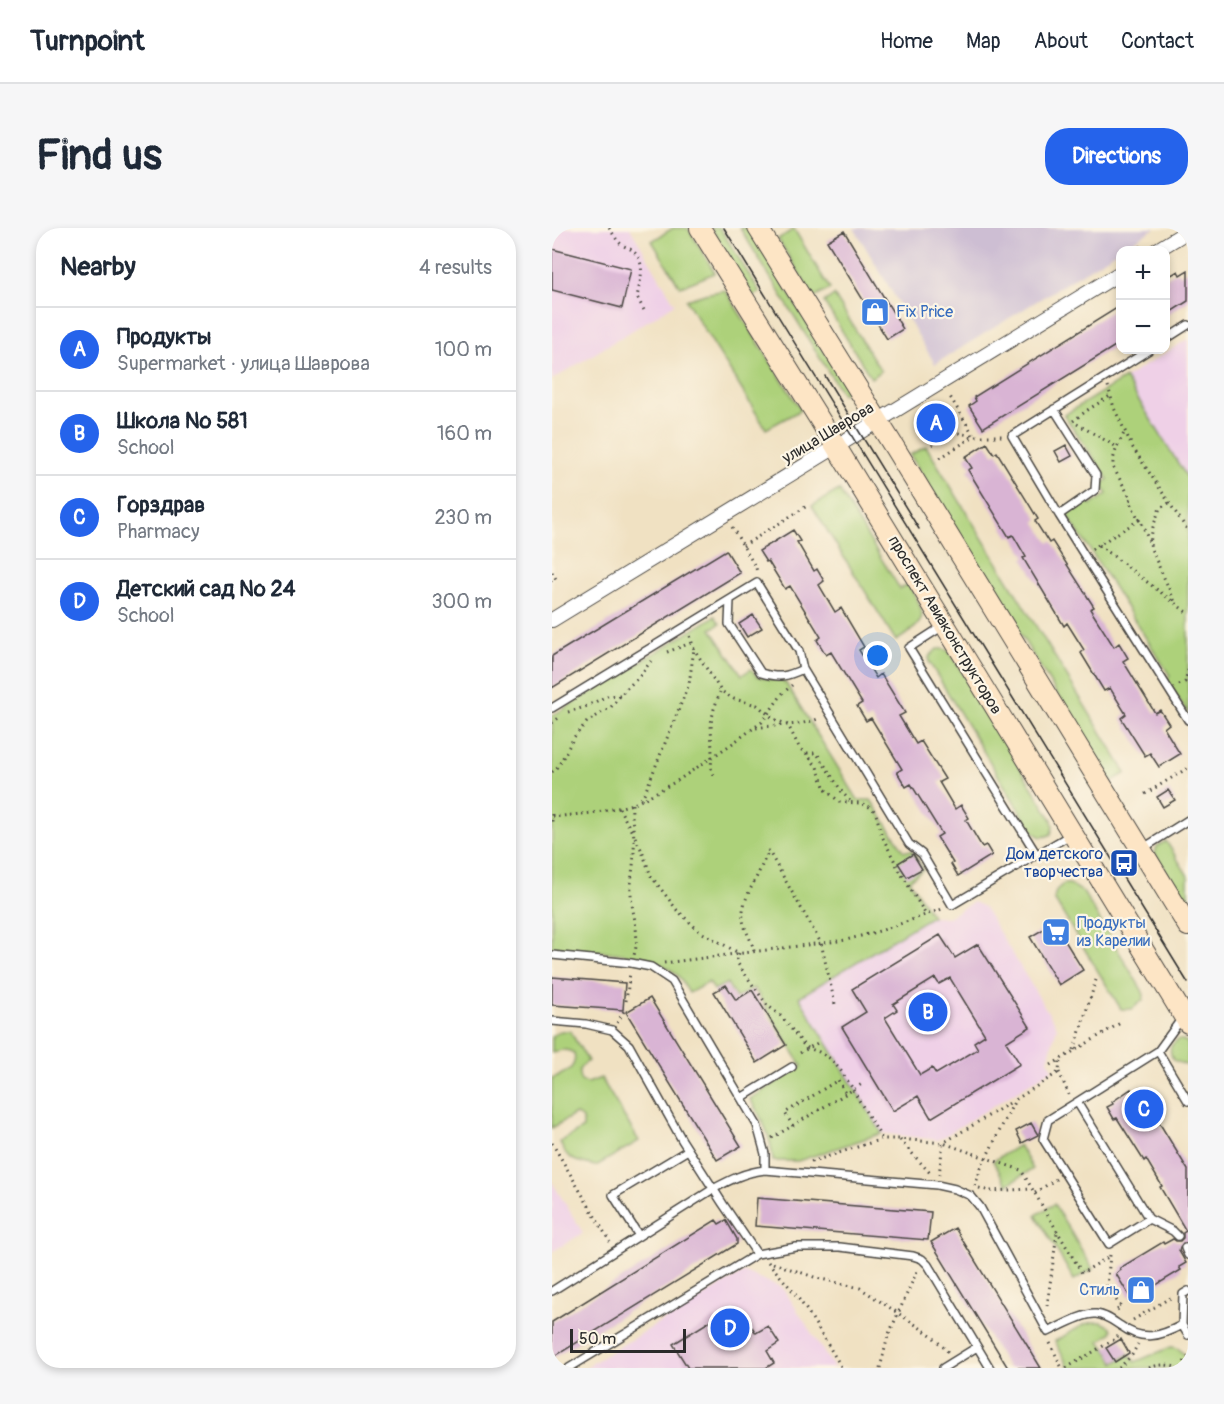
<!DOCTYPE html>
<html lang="en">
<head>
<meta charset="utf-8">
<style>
	body { margin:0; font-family:Pangolin,sans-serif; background:#f6f6f7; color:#1f2937 }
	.controls { position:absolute; right:18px; top:18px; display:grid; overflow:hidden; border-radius:12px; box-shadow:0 3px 9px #0003 }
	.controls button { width:54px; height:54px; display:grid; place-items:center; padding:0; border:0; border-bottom:2px solid #e0e1e3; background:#fff; color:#1f2937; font:30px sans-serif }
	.scale { position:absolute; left:18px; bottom:15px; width:116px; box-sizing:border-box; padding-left:6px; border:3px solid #2b2b2b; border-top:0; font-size:16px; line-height:21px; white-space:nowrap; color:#2b2b2b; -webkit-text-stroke:4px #fcf5e5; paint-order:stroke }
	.you { position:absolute; left:326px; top:428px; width:21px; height:21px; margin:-15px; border:4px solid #fff; border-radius:50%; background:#1a73e8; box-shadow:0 0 0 9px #1a73e833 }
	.badge { display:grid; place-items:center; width:39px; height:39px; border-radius:50%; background:#2563eb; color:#fff; font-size:20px; font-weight:700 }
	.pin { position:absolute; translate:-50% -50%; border:3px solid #fff; box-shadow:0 2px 6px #0006 }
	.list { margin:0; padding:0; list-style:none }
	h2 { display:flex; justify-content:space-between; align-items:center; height:78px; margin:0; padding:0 24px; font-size:26px }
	h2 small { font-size:20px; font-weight:400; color:#747a83 }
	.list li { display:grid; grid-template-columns:39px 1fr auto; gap:18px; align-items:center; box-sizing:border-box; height:84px; padding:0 24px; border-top:2px solid #e0e1e3 }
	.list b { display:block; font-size:22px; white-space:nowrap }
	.list p { margin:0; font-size:20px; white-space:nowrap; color:#747a83 }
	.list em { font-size:20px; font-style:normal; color:#747a83 }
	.map { position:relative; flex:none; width:636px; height:1140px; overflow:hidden; border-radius:24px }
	header { display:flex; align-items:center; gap:36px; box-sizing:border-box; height:84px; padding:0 30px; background:#fff; border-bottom:2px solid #e0e1e3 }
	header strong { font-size:28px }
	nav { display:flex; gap:33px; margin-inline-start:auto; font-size:21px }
	.intro { display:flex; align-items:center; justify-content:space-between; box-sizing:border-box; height:144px; padding:0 36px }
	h1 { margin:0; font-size:42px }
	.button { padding:15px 27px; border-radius:24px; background:#2563eb; color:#fff; font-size:21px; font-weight:700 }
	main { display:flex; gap:36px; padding:0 36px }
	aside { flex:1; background:#fff; border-radius:24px; box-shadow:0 3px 9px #0003 }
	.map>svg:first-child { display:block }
	.built { fill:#efd0e7 }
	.industrial { fill:#cdbed3 }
	.green { fill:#add17a; stroke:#6c7e52; stroke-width:1.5 }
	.building { fill:#d9b4d4; fill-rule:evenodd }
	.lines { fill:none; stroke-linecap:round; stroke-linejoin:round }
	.lane-casing { stroke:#494642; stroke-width:10 }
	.street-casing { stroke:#494642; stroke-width:16 }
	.secondary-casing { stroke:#494642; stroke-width:22 }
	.path { stroke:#494642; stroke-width:3; stroke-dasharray:1.5 4.5; stroke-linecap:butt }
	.lane { stroke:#fff; stroke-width:7 }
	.street { stroke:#fff; stroke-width:14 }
	.secondary { stroke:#fde5c5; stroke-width:20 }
	.tram { stroke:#2b2b2b; stroke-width:1.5 }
	.labels { text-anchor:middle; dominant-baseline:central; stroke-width:4.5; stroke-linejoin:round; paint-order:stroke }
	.shop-label { font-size:16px; fill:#366cbe; stroke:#fcf5e5; text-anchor:start }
	.street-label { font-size:16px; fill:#2b2b2b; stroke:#fcf5e5 }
	.transit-label { font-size:16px; fill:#164399; stroke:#fcf5e5; text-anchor:end }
</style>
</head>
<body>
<header>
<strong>Turnpoint</strong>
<nav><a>Home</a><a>Map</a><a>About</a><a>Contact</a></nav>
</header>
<div class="intro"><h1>Find us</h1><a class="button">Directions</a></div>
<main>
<aside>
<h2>Nearby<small>4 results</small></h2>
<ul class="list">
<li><span class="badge">A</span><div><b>Продукты</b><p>Supermarket · улица Шаврова</p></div><em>100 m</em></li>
<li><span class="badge">B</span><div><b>Школа № 581</b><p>School</p></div><em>160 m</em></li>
<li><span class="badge">C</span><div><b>Горздрав</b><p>Pharmacy</p></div><em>230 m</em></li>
<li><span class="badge">D</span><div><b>Детский сад № 24</b><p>School</p></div><em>300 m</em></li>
</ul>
</aside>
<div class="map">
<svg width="636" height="1140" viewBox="0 0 636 1140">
	<rect width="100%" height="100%" fill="#fcf5e5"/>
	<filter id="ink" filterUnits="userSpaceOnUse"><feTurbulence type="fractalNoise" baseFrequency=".0167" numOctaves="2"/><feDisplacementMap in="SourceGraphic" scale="12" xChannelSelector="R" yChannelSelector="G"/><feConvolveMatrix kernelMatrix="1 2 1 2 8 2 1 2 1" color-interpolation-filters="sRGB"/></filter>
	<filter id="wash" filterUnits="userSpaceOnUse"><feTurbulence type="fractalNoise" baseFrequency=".008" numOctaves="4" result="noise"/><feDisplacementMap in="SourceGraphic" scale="24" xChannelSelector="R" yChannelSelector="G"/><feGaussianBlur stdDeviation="1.35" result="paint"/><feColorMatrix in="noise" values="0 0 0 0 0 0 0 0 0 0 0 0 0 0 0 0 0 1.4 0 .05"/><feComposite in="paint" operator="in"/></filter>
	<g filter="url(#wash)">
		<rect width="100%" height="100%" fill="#f0e1c2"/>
		<path class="built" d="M0 0H78L123 76 0 152Z
			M636 111V251L573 150Z
			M421 674 432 679 505 799 496 832 501 841 386 912 330 905 247 770 380 688 396 689Z
			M0 954 31 1005 0 1024Z
			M192 1044 231 1060 282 1140H32Z"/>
		<path class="industrial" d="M302 0H603L383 136Z"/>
		<path class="green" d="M121 0H136L163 45 128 59 100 13Z
			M159 0H168L208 64 201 68Z
			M188 0H197L296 162 290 166Z
			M242 1 278 61 262 70 226 11Z
			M173 62 249 182 214 201 134 72 153 66Z
			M282 67 329 143 319 150 272 74Z
			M573 150 636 251V485L614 452 618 448 542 328 514 286 534 271 539 277 555 266 549 257 556 251 512 187Z
			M374 218 574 545 559 554 358 227Z
			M287 262 348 361 356 356C376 388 376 393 344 413L260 278Z
			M163 388 168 396 159 401 190 447 199 441 205 448 233 454 306 572H319L352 623H360L372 641 357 652 380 688 247 769 330 905 246 933H221C219 908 211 892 198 871L250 838 202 760 184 770 175 755 162 762 157 754 137 765C134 760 131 754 127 749 103 722 34 723 0 720V488Z
			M385 421H391L397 423 500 592 501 599 499 606C491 611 487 609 480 603L377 434V429Z
			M614 613 636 648V681L603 626 605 618Z
			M512 656H518L531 664 590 762 592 767 591 772 580 781H569L502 671C503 663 505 660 512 656Z
			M9 803H18L36 833C28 839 24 842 29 853L36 855 49 850 87 913 44 938C25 933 16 935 8 914L31 900V891L24 886 0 900V850C12 846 26 840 22 825 14 820 8 822 0 825V808Z
			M626 812H631L636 815V838L621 832C617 823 617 817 626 812Z
			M467 917 481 941 455 957 441 933Z
			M502 976 541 1041 522 1052 484 987Z
			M542 1094H550L559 1099 560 1102 559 1105 548 1113 563 1135 577 1126 583 1134 619 1119C630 1119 636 1130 636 1140H517L503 1113 533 1096Z"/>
		<g id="blocks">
			<path class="building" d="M292 3 351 101 335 111 275 13Z
				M0 21 79 41 70 80 0 62Z
				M636 42V73L614 87V50L626 43 628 47Z
				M568 78V115L431 200 417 178 424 173 422 169Z
				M384 183 395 201 384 208 373 190Z
				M435 215 442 226 445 224 486 291 483 293 497 315 500 313 542 379 538 381 562 419 567 415 576 430 571 433 603 485 608 482 617 496 612 500 628 526 607 539 598 525 593 528 569 490 574 486 558 460 552 463 529 425 532 422 515 395 512 398 471 330 474 329 461 307 457 309 416 242 420 240 413 229Z
				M514 217 520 228 509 234 503 223Z
				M241 302 248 313 245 314 262 343 265 341 272 353 267 357 283 384 289 380 312 419 307 422 324 450 329 446 353 485 347 488 364 516 369 513 393 551 387 554 403 581 409 577 417 590 414 592 430 619 434 617 440 627 406 648 399 636 401 635 385 609 390 606 359 556 354 559 345 544 350 541 319 490 314 493 305 478 310 475 279 424 274 427 265 412 269 409 238 358 233 361 216 333 214 334 207 323Z
				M174 322 188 345 0 460V428Z
				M201 387 210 400 195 409 187 396Z
				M616 562 623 572 611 579 605 569Z
				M361 626 370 641 355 649 346 635Z
				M502 695 531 742 507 757 478 709Z
				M388 707 403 730 426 716 478 799 454 814 468 836 379 890 366 868 341 883 290 799 314 784 300 761ZM383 750 387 756 398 750 433 807 422 814 426 821 384 846 380 840 368 847 333 790 345 782 341 776Z
				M0 749 73 755 71 782 0 777Z
				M174 757 184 772 200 762 234 817 205 835 162 764Z
				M98 770 189 918 165 932 74 784Z
				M588 859 596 871 594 873 636 942V1015H631L628 1019 627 1023 634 1035 627 1039 629 1042 586 1068 584 1065 578 1069 564 1046 569 1042 568 1040 611 1014 612 1016 621 1011 624 1013H628L631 1010V1005L634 1003 608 959 610 958 594 931 592 933 565 890 562 891 555 879 561 876 560 874 579 861 580 864Z
				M479 895 486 907 470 915 464 903Z
				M205 970 379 984 376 1012 203 998Z
				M164 992 167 996 174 992 185 1011V1016L0 1130V1094Z
				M403 1000 478 1122 489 1140H456L379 1014Z
				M163 1090 177 1113 200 1099 204 1105 216 1098 227 1115 215 1123 222 1135 214 1140H136L121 1116Z
				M569 1111 577 1125 563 1134 554 1120Z"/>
		</g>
	</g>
	<g filter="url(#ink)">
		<use href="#blocks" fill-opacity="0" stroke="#494642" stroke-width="1.5"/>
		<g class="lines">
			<g class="lane-casing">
				<path id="lane" d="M614 111 636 97
					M597 122 460 208 507 287 636 492
					M502 181 544 247 543 262 507 287
					M178 372 177 396 209 445C227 450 234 449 251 441
					M391 398 357 420 485 627
					M0 480 205 355 247 423 251 441 357 616 370 626 400 677 518 607
					M590 621 636 592
					M0 727 79 735 99 739 120 753 205 897 213 926V942
					M630 790 606 823 636 873
					M0 793 34 796 60 802 77 817 130 912 171 976 205 1026
					M606 823 525 874 597 991 621 1003 626 1008
					M189 870 240 839
					M525 874 496 892 491 911 557 1016 597 991
					M87 1008 61 967 136 922
					M633 1020 636 1027
					M0 1063 161 961C178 952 193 944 213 942L385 957 403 961 419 968 428 979 496 1104C509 1098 531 1085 544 1086 554 1087 561 1093 569 1098 591 1114 609 1108 630 1097
					M636 1063 631 1066 630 1097 636 1107
					M17 1140 205 1026 244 1019H288L361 1028 370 1031 376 1037 438 1140
					M391 1140 425 1119"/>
			</g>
			<g class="street-casing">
				<path id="street" d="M605 22 636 3
					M0 392 568 45"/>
			</g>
			<g class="secondary-casing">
				<path id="secondary" d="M148 0 266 189 636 795
					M206 0 344 222 636 698"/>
			</g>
			<path class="path" d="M57 0C61 5 64 12 69 16 72 19 78 20 81 23 95 35 88 53 85 69L93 84
				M583 22 592 17
				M556 158 562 180 581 220 636 303
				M383 176 401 204
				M521 193 537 181 558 168
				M525 196 565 219
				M380 217 401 204 422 208H452
				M388 230 422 208 397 167
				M617 275 608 280 601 299 598 315 599 321 624 376
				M587 292 588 291 598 316
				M180 299 204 340 205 344
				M547 317 633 383 636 384
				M191 318 255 278
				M540 321 587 292 577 272 579 271 561 239C560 226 568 214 573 203
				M0 344 4 351 0 353
				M138 408 142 421 169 463 182 471 205 477 222 491 236 497 248 521 254 525 265 539 273 561 277 565 288 574 308 575 320 580 324 586 330 608 347 642 374 687
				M115 424 139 415
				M627 457 633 454 636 442
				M16 484 33 479 55 468 68 467
				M0 495 8 489
				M204 500C226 496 247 499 268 490
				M255 525H263L266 527 290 564 298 573
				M0 544 7 537 22 509 35 494 59 479 74 461 87 449 99 433
				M162 547 159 540 160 526 159 495 162 481 168 464
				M593 566 636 540
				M89 571 94 562 137 456 142 421
				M80 576C79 592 83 607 82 623 82 638 78 652 79 666 80 687 89 706 82 727
				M67 580 80 604
				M0 586V595
				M0 589 40 585 70 579 84 575 125 553 181 515 210 494 231 465 240 457
				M83 609 90 623 99 648 125 682 147 703 185 724
				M216 622 269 715 283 776
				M202 723C200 712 192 702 191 691 189 675 200 659 206 646 210 638 212 631 217 624
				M187 725 185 731 186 736 215 777 230 789 251 816 256 820 267 824 279 831 289 843 301 861
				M112 735 294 712 331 702 390 681
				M74 773 78 745
				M65 795 72 783
				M522 822 544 752
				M248 825 267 814
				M499 837 570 794
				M507 844 517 867
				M301 862 330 911
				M241 898 233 885 286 852 294 865
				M220 910 310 856
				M348 912 378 945
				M0 915 58 1014
				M259 934 330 911H347L391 915 469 942 530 1045 558 1028
				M387 947 391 915 461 873
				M423 958 429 940 463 872 507 844 508 832
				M427 960 438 963 480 961
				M483 965 504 951
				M558 1027 555 1059 569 1079 565 1082
				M216 1034 241 1063 256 1084 290 1140
				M221 1035 265 1050 308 1060 379 1107 396 1124
				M495 1078 505 1005
				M581 1092 616 1071 622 1069
				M498 1115 510 1140
				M328 1140 336 1108 366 1041
				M514 1140 563 1111 566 1108
				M567 1140 580 1127 586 1116
				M597 1140C607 1136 616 1136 626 1140
				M630 1140 634 1130 636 1129"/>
			<use href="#lane" class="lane"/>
			<use href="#street" class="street"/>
			<use href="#secondary" class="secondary"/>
			<path class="tram" d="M172 0 636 755
				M273 148 367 301"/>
		</g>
	</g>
	<defs>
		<g id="shop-square" transform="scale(1.5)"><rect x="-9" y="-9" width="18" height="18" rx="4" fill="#3f7fe0" stroke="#fcf5e5"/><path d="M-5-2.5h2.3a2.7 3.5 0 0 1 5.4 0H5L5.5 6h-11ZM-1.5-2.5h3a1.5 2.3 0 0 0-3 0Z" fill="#fff"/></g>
		<g id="bus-square" transform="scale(1.5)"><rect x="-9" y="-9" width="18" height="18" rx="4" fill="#1a4fb4" stroke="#fcf5e5"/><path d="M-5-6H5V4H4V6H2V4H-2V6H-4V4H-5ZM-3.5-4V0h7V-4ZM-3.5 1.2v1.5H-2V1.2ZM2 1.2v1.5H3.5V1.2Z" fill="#fff"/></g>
		<g id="supermarket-square" transform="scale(1.5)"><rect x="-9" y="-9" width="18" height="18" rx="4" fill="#3f7fe0" stroke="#fcf5e5"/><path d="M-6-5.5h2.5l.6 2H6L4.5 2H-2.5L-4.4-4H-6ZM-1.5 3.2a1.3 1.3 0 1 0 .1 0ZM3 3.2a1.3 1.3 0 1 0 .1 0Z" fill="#fff"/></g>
	</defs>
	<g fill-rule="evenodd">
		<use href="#shop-square" x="323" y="84"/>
		<use href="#bus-square" x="572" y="635"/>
		<use href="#supermarket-square" x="504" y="704"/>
		<use href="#shop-square" x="589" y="1062"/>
	</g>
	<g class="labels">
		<g class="shop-label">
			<text x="344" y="84">Fix Price</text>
			<text x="525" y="695">Продукты<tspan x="525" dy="18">из Карелии</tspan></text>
			<text x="568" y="1062" text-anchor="end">Стиль</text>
		</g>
		<g class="street-label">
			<text transform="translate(276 205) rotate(-31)">улица Шаврова</text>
			<text transform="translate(393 397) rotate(59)">проспект Авиаконструкторов</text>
		</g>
		<g class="transit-label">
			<text x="551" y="626">Дом детского<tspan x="551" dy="18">творчества</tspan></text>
		</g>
	</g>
</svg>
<div class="controls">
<button>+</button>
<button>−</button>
</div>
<div class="scale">50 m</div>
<div class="you"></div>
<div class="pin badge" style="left:384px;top:195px">A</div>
<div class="pin badge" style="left:376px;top:784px">B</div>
<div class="pin badge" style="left:592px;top:881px">C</div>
<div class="pin badge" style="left:178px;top:1100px">D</div>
</div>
</main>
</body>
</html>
